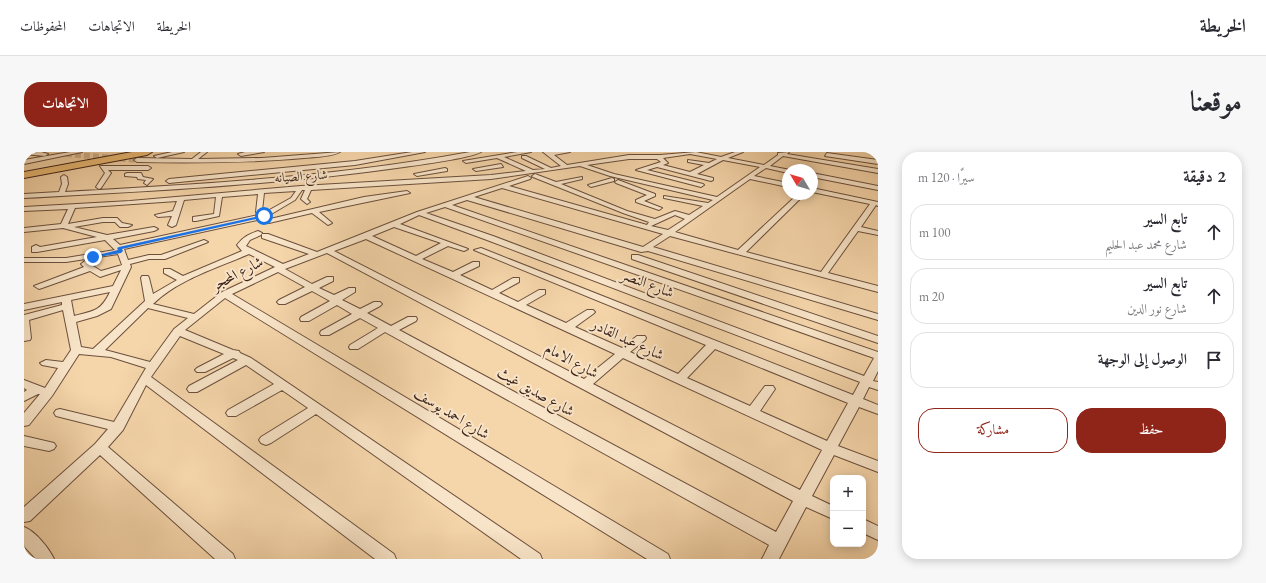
<!DOCTYPE html>
<html lang="ar">
<head>
<meta charset="utf-8">
<style>
	body { margin:0; font-family:"EB Garamond",Amiri,serif; background:#f7f7f7; color:#2b2b33; direction:rtl }
	.controls { position:absolute; right:12px; bottom:12px; display:grid; overflow:hidden; border-radius:8px; box-shadow:0 2px 10px #0003 }
	.controls button { width:36px; height:36px; display:grid; place-items:center; padding:0; border:0; border-bottom:1px solid #e1e1e2; background:#fff; color:#2b2b33; font:20px sans-serif }
	.compass { position:absolute; left:758px; top:12px; width:36px; height:36px; border-radius:50%; background:#fff; box-shadow:0 2px 10px #0003; rotate:308deg }
	.stop { position:absolute; width:12px; height:12px; margin:-9px; border:3px solid #1a73e8; border-radius:50%; background:#fff }
	.stop.end { background:#1a73e8; border-color:#fff; box-shadow:0 1px 4px #0008 }
	.list { margin:0; padding:0; list-style:none }
	h2 { display:flex; justify-content:space-between; align-items:center; height:52px; margin:0; padding:0 16px; font-size:17px }
	h2 small { font-size:13px; font-weight:400; color:#7c7c81 }
	.list li { display:grid; grid-template-columns:26px 1fr auto; gap:12px; align-items:center; box-sizing:border-box; height:56px; margin:0 8px 8px; padding:0 8px; border:1px solid #e1e1e2; border-radius:16px }
	.list b { display:block; font-size:15px; white-space:nowrap }
	.list p { margin:0; font-size:13px; white-space:nowrap; color:#7c7c81 }
	.list em { font-size:13px; font-style:normal; color:#7c7c81 }
	.actions { display:flex; gap:8px; padding:12px 16px }
	.actions a { flex:1; padding:9px 0; border:1px solid #8f2418; border-radius:16px; text-align:center; font-size:14px; color:#8f2418 }
	.actions .main { background:#8f2418; color:#fff }
	.icon { flex:none; width:22px; height:22px; fill:none; stroke:currentColor; stroke-width:2; stroke-linecap:round; stroke-linejoin:round }
	.map { position:relative; flex:none; width:854px; height:407px; overflow:hidden; direction:ltr; border-radius:16px }
	header { display:flex; align-items:center; gap:24px; box-sizing:border-box; height:56px; padding:0 20px; background:#fff; border-bottom:1px solid #e1e1e2 }
	header strong { font-size:19px }
	nav { display:flex; gap:22px; margin-inline-start:auto; font-size:14px }
	.intro { display:flex; align-items:center; justify-content:space-between; box-sizing:border-box; height:96px; padding:0 24px }
	h1 { margin:0; font-size:28px }
	.button { padding:10px 18px; border-radius:16px; background:#8f2418; color:#fff; font-size:14px; font-weight:700 }
	main { display:flex; gap:24px; padding:0 24px }
	aside { flex:1; background:#fff; border-radius:16px; box-shadow:0 2px 10px #0003 }
	.map>svg:first-child { display:block }
	.lines { fill:none; stroke-linecap:round; stroke-linejoin:round }
	.street-tunnel { stroke:#d0b18d; stroke-width:6; stroke-dasharray:6 3; stroke-linecap:butt }
	.street-casing { stroke:#6b503d; stroke-width:2 }
	.highway-casing { stroke:#3d2319; stroke-width:2 }
	.street { fill:#f8e4c8; fill-rule:evenodd }
	.highway { fill:#eaba75; fill-rule:evenodd }
	.route { fill:#1a73e8 }
	.labels { text-anchor:middle; dominant-baseline:central; stroke-width:4; stroke-linejoin:round; paint-order:stroke }
	.far-street-label { font-size:13px; fill:#3d2319; stroke:#f8e4c8 }
	.street-label { font-size:15px; fill:#3d2319; stroke:#f8e4c8 }
</style>
</head>
<body>
<header>
<strong>الخريطة</strong>
<nav><a>الخريطة</a><a>الاتجاهات</a><a>المحفوظات</a></nav>
</header>
<div class="intro"><h1>موقعنا</h1><a class="button">الاتجاهات</a></div>
<main>
<aside>
<h2>2 دقيقة<small>سيرًا · 120 m</small></h2>
<ul class="list">
<li><svg class="icon" aria-label="ahead" viewBox="0 0 24 24"><path d="M12 20V5M6 11l6-6 6 6"/></svg><div><b>تابع السير</b><p>شارع محمد عبد الحليم</p></div><em>100 m</em></li>
<li><svg class="icon" aria-label="ahead" viewBox="0 0 24 24"><path d="M12 20V5M6 11l6-6 6 6"/></svg><div><b>تابع السير</b><p>شارع نور الدين</p></div><em>20 m</em></li>
<li><svg class="icon" aria-label="arrive" viewBox="0 0 24 24"><path d="M6 21V4h12l-3 4 3 4H6"/></svg><div><b>الوصول إلى الوجهة</b></div></li>
</ul>
<div class="actions"><a class="main">حفظ</a><a>مشاركة</a></div>
</aside>
<div class="map">
<svg width="854" height="407" viewBox="0 0 854 407">
	<rect width="100%" height="100%" fill="#f5d5aa"/>
	<filter id="stains"><feTurbulence type="fractalNoise" baseFrequency=".005" numOctaves="4"/><feColorMatrix values="0 0 0 0 .2 0 0 0 0 .09 0 0 0 0 .02 0 0 0 .5 -.17"/></filter>
	<radialGradient id="worn" r=".72"><stop offset=".6" stop-color="#630" stop-opacity="0"/><stop offset="1" stop-color="#630" stop-opacity=".3"/></radialGradient>
	<g class="lines">
		<path class="street-tunnel" d="M42 2 113 8"/>
		<g class="street-casing">
			<path id="street" d="M0 0H17L24 2 21 4 0 2Z
				M46 0H58L0 12V8Z
				M148 0H160L133 6 130 4Z
				M177 0H183L174 7 238 6 316 0C307 5 290 5 280 6 224 11 169 11 113 10L110 8 113 6 168 7Z
				M221 0H240L217 4 214 2Z
				M388 0H401L331 13 145 31 142 29 145 27 331 9Z
				M446 0H457C447 6 395 13 380 15 254 33 127 39 0 46V42L35 40 38 32 37 25 40 23 43 25 44 32 41 40C177 32 312 25 446 0Z
				M493 0H507L480 5 509 18 521 17 498 6V4H502L527 16 537 14 519 0H546L530 3 543 13 605 3H636L672 0 697 5 711 0H719L704 6 740 13 754 3V1L765 0 763 2 854 17V21L759 4 746 14 766 18H764V21L742 16 730 24 764 31V35L726 27 651 80 714 98 774 42H781L722 100 797 120 846 52 788 40V36L854 50V54L852 53 837 75 854 79V83L834 79 804 121 854 134V140L646 84 629 95 854 162V168L624 99 617 100 443 48 428 53 854 200V219L849 229 854 230V238L845 235 839 247 854 253V262L835 255 814 294 854 309V320L810 303 788 344 809 354V367L782 355 755 407H738L745 393 361 180 334 197H326L325 195 326 193 354 176 336 166 305 183H297L296 181 297 179 328 162 313 153 285 169H277L276 167 277 165 306 149 288 139 261 152H255L253 150 255 148 281 135 254 120 208 142 644 402 646 407H623L201 146 161 178 209 198 215 199 216 201 227 206 516 402 518 407H497L292 262 247 291 242 293 237 291 235 288 237 285 284 256 258 238 212 264H204L202 261 204 258 250 232 222 213 173 240H165L163 237 165 234 214 208 209 206 181 220H173L171 218 173 216 200 202 156 184 127 225 370 402 372 407H351L122 233 99 278 84 295 209 402 211 407H191L76 303 6 369 0 370V355L71 292 84 277 32 264 30 261 32 258 36 257 90 270 122 216 87 205 55 202 28 244 5 273 0 274V261L16 242H14L0 249V240L3 238 0 236V228L21 236 34 216 18 213 16 211 22 208 39 210 47 198 39 158 5 168 7 186 6 188 0 189V163L38 153V150L0 158V152L89 134 97 118 76 125 66 119 18 136 15 137 10 134 60 115 57 112 61 109 77 119 98 113 94 102 42 110H0V106H42L91 98 81 88 13 100H8V95L12 93 16 95 73 85 39 76 0 80V76L37 72 44 57 0 59V55L106 49 277 34 467 23 502 19 473 6 442 11 439 9ZM666 2 693 7 685 11 664 8V10L680 13 666 20 639 13 644 11 639 6ZM605 7H633L637 10 612 18 677 35 680 33 679 32 623 18 633 15 687 29 689 28V26L673 22 699 8 736 15 693 45 590 22 563 13ZM556 14 586 24 689 48 684 51 640 44V46L679 54 665 63 651 59 631 67 603 59 537 32 558 27V25L532 30 511 22 508 24 509 25 599 61 625 70 623 73 485 34 506 27 507 26 504 24 393 60 293 100 244 82H238V86L285 102 259 112 222 94 226 88 237 83 238 81 234 79C225 82 219 85 213 93L218 99 159 124 146 117H140V121L153 128 129 142 125 126 124 124H118L117 126 121 149 69 197 57 195 52 170 73 164 87 157 107 115 106 112 125 107H141L184 90 180 88 137 103H125L104 108 100 97 238 67 245 71 288 61 304 73 308 71 295 60 386 41 383 39 340 45 246 67 244 64 271 48 278 38H281L277 47 283 52 286 50 283 47 287 38 467 27ZM478 36 639 82 619 95 450 45ZM272 39 267 46 240 61 238 59 240 41ZM234 42 232 60 234 63 96 93 89 87 130 79 134 77 130 75 83 83 50 75 79 70H91L96 75H104L108 73 98 71 93 66H79L44 72 51 56 153 49 149 59 131 63 134 65 148 64 144 73 148 75 152 73 160 48 192 45 190 62 169 65V69H172L195 64 198 45ZM421 55 850 206 840 224 469 84 402 61ZM395 63 463 88 836 230 829 243 457 96 450 98 682 193 654 222 606 200 621 188 622 186 621 184H613L598 196 551 175 569 162 571 160 569 158H563L542 171 502 153 521 142V138H515L494 150 475 141 495 130V126H489L468 138 436 123 455 114V110H449L429 120 398 107 424 94 440 99 444 97 376 72ZM651 63 661 67 644 78 627 74ZM370 75 417 91 392 104 348 84ZM342 87 591 202 560 227 310 99ZM303 101 769 349 752 380 375 178 392 169 393 167 392 165H384L367 174 343 161 356 154 358 152 356 150H350L336 157 318 148 331 140V136H325L310 143 295 136 309 129V125H303L288 132 261 117ZM225 102 251 115 198 140 170 162 129 152C155 127 193 116 225 102ZM86 140C77 159 70 159 50 164L47 148ZM124 156 164 166 150 177 126 210 81 198ZM691 197 824 251 803 289 736 259 751 237 749 234H741L726 254 663 226ZM599 206 798 298 776 338 569 232Z
				M803 1 854 8V12L801 4Z
				M477 12 479 15 452 19 449 17Z
				M76 14H124L127 16 124 18H84L87 21 77 36 75 37 72 35 81 21Z
				M421 16 423 17V19L393 24 390 22Z
				M103 21H117L119 25 129 27 123 33 120 31 122 28 114 27 113 25 101 24V22Z
				M788 21 854 34V38L788 25Z
				M588 26 590 27V29L567 35 564 33Z
				M594 28 631 42V44L620 49 638 56 635 58 612 50V48L623 43 592 31 591 30Z
				M608 103H614L854 184V191L608 107Z
				M0 284 30 291 32 294 30 297 25 299 0 294Z
				M839 367 854 374V388L839 381Z
				M0 375C11 379 25 396 30 407H12L0 394Z"/>
		</g>
		<g class="highway-casing">
			<path id="highway" d="M108 0H128L123 3 0 26V20Z"/>
		</g>
		<use href="#street" class="street"/>
		<use href="#highway" class="highway"/>
	</g>
	<path class="route" d="M240 63 241 65 98 97 99 99 97 101 69 106 66 105 94 98 93 96 95 95Z"/>
	<g class="labels">
		<g class="far-street-label">
			<text transform="translate(277 24) rotate(-4)">شارع الصيانه</text>
		</g>
		<g class="street-label">
			<text transform="translate(213 121) rotate(-28)">شارع المحجر</text>
			<text transform="translate(624 131) rotate(21)">شارع النصر</text>
			<text transform="translate(604 187) rotate(25)">شارع عبد القادر</text>
			<text transform="translate(548 208) rotate(28)">شارع الامام</text>
			<text transform="translate(512 239) rotate(29)">شارع صديق غيث</text>
			<text transform="translate(428 261) rotate(31)">شارع احمد يوسف</text>
		</g>
	</g>
	<rect width="100%" height="100%" filter="url(#stains)"/>
	<rect width="100%" height="100%" fill="url(#worn)"/>
</svg>
<div class="controls">
<button>+</button>
<button>−</button>
</div>
<svg class="compass" viewBox="-18 -18 36 36"><path d="M0-13l5 13h-10z" fill="#e53935"/><path d="M0 13l5-13h-10z" fill="#7c7c81"/></svg>
<div class="stop" style="left:240px;top:64px"></div>
<div class="stop end" style="left:69px;top:105px"></div>
</div>
</main>
</body>
</html>
